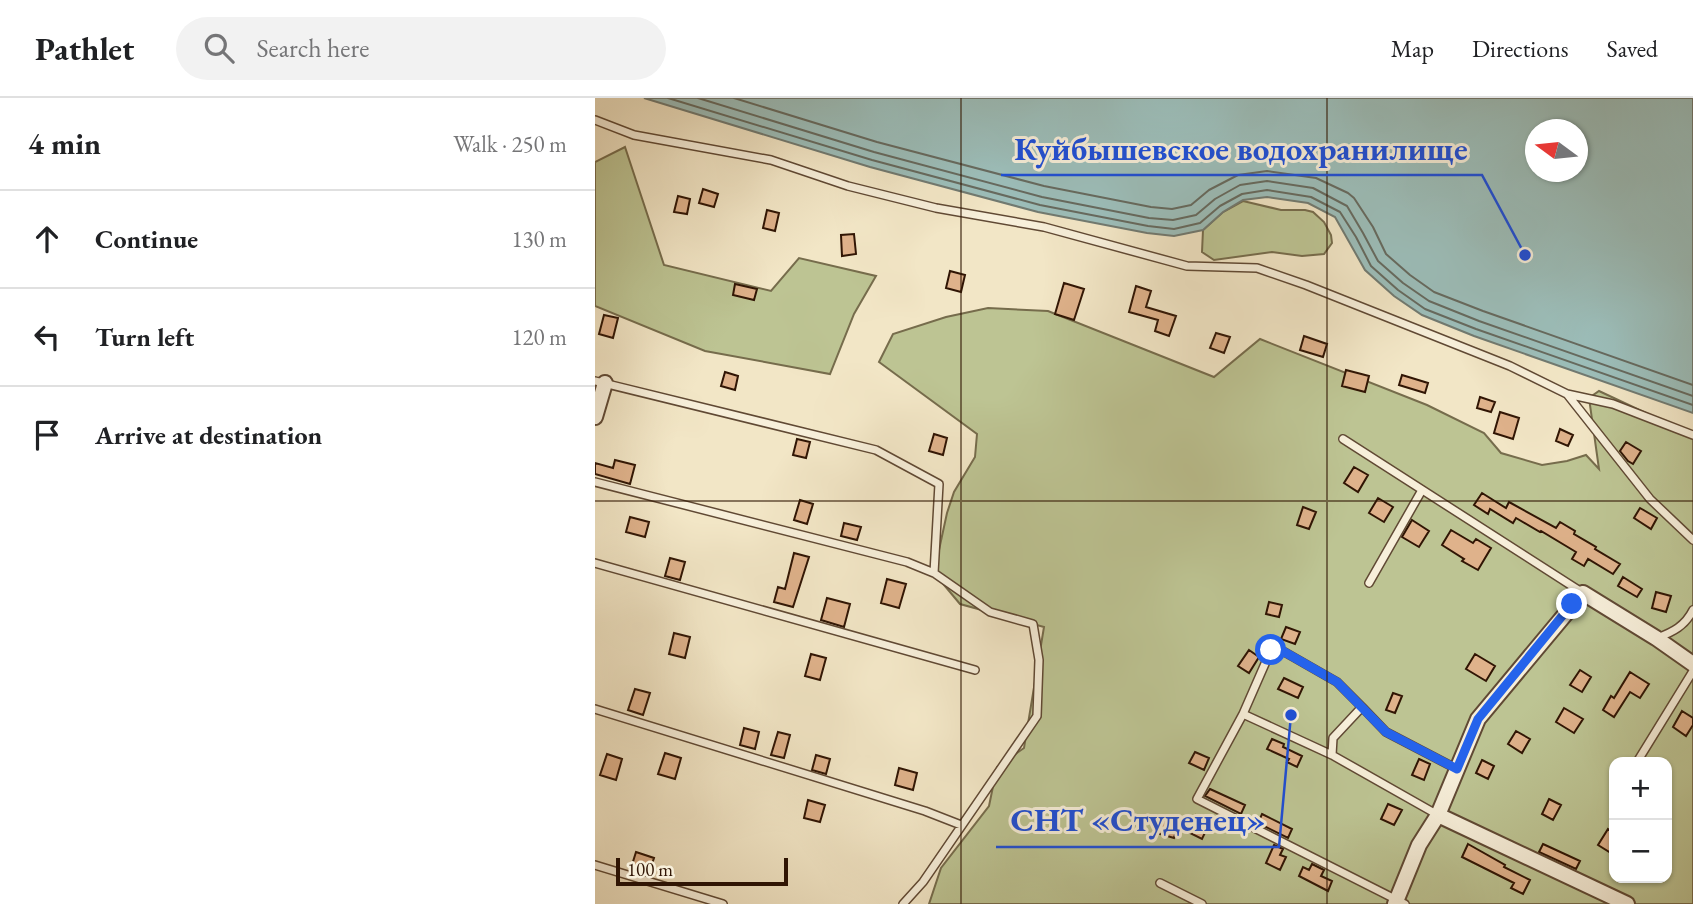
<!DOCTYPE html>
<html lang="en">
<head>
<meta charset="utf-8">
<style>
	body { margin:0; font-family:"EB Garamond",serif; background:#f2f2f2; color:#202124 }
	.controls { position:absolute; right:21px; bottom:21px; display:grid; overflow:hidden; border-radius:14px; box-shadow:0 2px 5px #0004 }
	.controls button { width:63px; height:63px; display:grid; place-items:center; padding:0; border:0; border-bottom:2px solid #e0e0e0; background:#fff; color:#202124; font:35px sans-serif }
	.compass { position:absolute; left:930px; top:21px; width:63px; height:63px; border-radius:50%; background:#fff; box-shadow:0 2px 5px #0004; rotate:285deg }
	.scale { position:absolute; left:21px; bottom:18px; width:172px; box-sizing:border-box; padding-left:7px; border:4px solid #301504; border-top:0; font-size:19px; line-height:24px; white-space:nowrap; color:#301504; -webkit-text-stroke:5px #f7efda; paint-order:stroke }
	.stop { position:absolute; width:21px; height:21px; margin:-16px; border:5px solid #2563eb; border-radius:50%; background:#fff }
	.stop.end { background:#2563eb; border-color:#fff; box-shadow:0 2px 7px #0008 }
	.list { margin:0; padding:0; list-style:none }
	h2 { display:flex; justify-content:space-between; align-items:center; height:91px; margin:0; padding:0 28px; font-size:30px }
	h2 small { font-size:23px; font-weight:400; color:#757577 }
	.list li { display:grid; grid-template-columns:46px 1fr auto; gap:21px; align-items:center; box-sizing:border-box; height:98px; padding:0 28px; border-top:2px solid #e0e0e0 }
	.list b { display:block; font-size:26px; white-space:nowrap }
	.list em { font-size:23px; font-style:normal; color:#757577 }
	.icon { flex:none; width:38px; height:38px; fill:none; stroke:currentColor; stroke-width:2; stroke-linecap:round; stroke-linejoin:round }
	.map { position:relative; flex:none; width:1098px; height:806px; overflow:hidden }
	header { display:flex; align-items:center; gap:42px; box-sizing:border-box; height:98px; padding:0 35px; background:#fff; border-bottom:2px solid #e0e0e0 }
	header strong { font-size:33px }
	nav { display:flex; gap:38px; margin-inline-start:auto; font-size:24px }
	.search { width:490px; height:63px; background:#f2f2f2; display:flex; align-items:center; gap:18px; box-sizing:border-box; padding:0 24px; border-radius:38px; color:#757577; font-size:26px }
	main { display:flex }
	aside { flex:1; background:#fff }
	.map>svg:first-child { display:block }
	.green { fill:#bdc493; stroke:#766c4c; stroke-width:2; fill-rule:evenodd }
	.water { fill:#9cbeba; stroke:#717a71; stroke-width:2; fill-rule:evenodd }
	.lines { fill:none; stroke-linecap:round; stroke-linejoin:round }
	.shore { stroke:#666a5f; stroke-width:2 }
	.building { fill:#dfb28b; stroke:#301504; stroke-width:2 }
	.lane-casing { stroke:#604934; stroke-width:10 }
	.street-casing { stroke:#604934; stroke-width:18 }
	.lane { stroke:#f7efda; stroke-width:7 }
	.street { stroke:#f7efda; stroke-width:14 }
	.route { stroke:#2563eb; stroke-width:9 }
	.grid { fill:none; stroke:#301504; stroke-width:2; stroke-opacity:0.55 }
	.leader { fill:none; stroke:#1d4ed8; stroke-width:2.5 }
	.callout-dot { fill:#1d4ed8; stroke:#f7efda; stroke-width:2.5 }
	.callout-label { font-size:33px; text-anchor:middle; font-weight:bold; fill:#1d4ed8; stroke:#f7efda; stroke-width:6; stroke-linejoin:round; paint-order:stroke }
</style>
</head>
<body>
<header>
<strong>Pathlet</strong>
<div class="search"><svg class="icon" aria-label="search" viewBox="0 0 24 24"><circle cx="10" cy="10" r="6"/><path d="M15 15l6 6"/></svg>Search here</div>
<nav><a>Map</a><a>Directions</a><a>Saved</a></nav>
</header>
<main>
<aside>
<h2>4 min<small>Walk · 250 m</small></h2>
<ul class="list">
<li><svg class="icon" aria-label="ahead" viewBox="0 0 24 24"><path d="M12 20V5M6 11l6-6 6 6"/></svg><div><b>Continue</b></div><em>130 m</em></li>
<li><svg class="icon" aria-label="left" viewBox="0 0 24 24"><path d="M17 20v-9H6M10 6l-5 5 5 5"/></svg><div><b>Turn left</b></div><em>120 m</em></li>
<li><svg class="icon" aria-label="arrive" viewBox="0 0 24 24"><path d="M6 21V4h12l-3 4 3 4H6"/></svg><div><b>Arrive at destination</b></div></li>
</ul>
</aside>
<div class="map">
<svg width="1098" height="806" viewBox="0 0 1098 806">
	<rect width="100%" height="100%" fill="#f2e6c6"/>
	<filter id="stains"><feTurbulence type="fractalNoise" baseFrequency=".00286" numOctaves="4"/><feColorMatrix values="0 0 0 0 .2 0 0 0 0 .09 0 0 0 0 .02 0 0 0 .5 -.17"/></filter>
	<radialGradient id="worn" r=".72"><stop offset=".6" stop-color="#630" stop-opacity="0"/><stop offset="1" stop-color="#630" stop-opacity=".3"/></radialGradient>
	<path class="green" d="M30 49 69 167 176 193 204 160 281 178 259 216 235 276 110 253 0 208V64Z
		M648 103 686 112H710L718 114 729 124 736 137 737 145 729 156 707 158 677 154 619 162 607 154 608 132 628 114Z
		M393 210 453 213 619 279 665 241 832 307 889 335 906 355 947 367 972 363 991 357 1004 371 994 300 1004 293 1098 337V806H334L346 770 394 708 402 669 429 650 449 529 365 506 339 475 352 415 359 394 380 359 382 336 284 264 298 236 351 219ZM1019 664H1072V780H1019Z"/>
	<path class="water" d="M49 0H1098V315L879 238 827 217 799 198 770 172 740 119 713 105 672 99 648 102 628 114 608 132 579 138 552 135 443 114 275 69ZM940 32H982V74H940Z"/>
	<g class="lines">
		<path class="shore" d="M73 0 277 62 445 107 553 128 579 131 605 125 625 108 647 96 672 92 716 99 745 114 761 139 776 168 803 192 830 211 881 231 1098 307
			M103 0 279 54 447 99 554 120 578 122 601 117 620 101 645 87 672 83 718 90 752 108 768 135 783 163 808 185 834 203 884 223 1098 298
			M139 0 282 44 449 88 556 109 577 111 596 107 614 92 643 77 672 73 721 80 753 95 759 100 778 129 791 156 815 177 839 194 888 213 1098 287"/>
	</g>
	<path class="building" d="M108 91 123 96 119 109 104 105Z
		M83 98 95 101 92 116 79 114Z
		M172 112 184 115 180 133 168 130Z
		M259 136 261 156 247 158 246 137Z
		M355 173 370 177 366 194 351 190Z
		M469 185 489 191 479 222 460 216Z
		M140 186 162 191 159 202 138 197Z
		M541 188 556 193 551 209 581 218 574 238 560 233 563 222 534 214Z
		M9 217 23 220 18 240 4 236Z
		M621 235 635 239 629 255 615 250Z
		M709 238 732 246 728 259 705 252Z
		M751 272 774 278 770 294 747 288Z
		M130 274 143 278 140 292 126 288Z
		M807 277 833 285 830 295 804 287Z
		M885 299 900 304 896 314 882 310Z
		M905 314 924 320 918 341 899 335Z
		M965 331 978 337 973 348 961 343Z
		M339 336 352 340 348 357 334 353Z
		M202 341 215 344 211 360 198 357Z
		M1031 344 1046 353 1038 366 1033 363 1025 353Z
		M20 362 40 367 35 386 0 376V365L18 370Z
		M759 369 773 377 763 394 749 385Z
		M887 395 911 410 914 404 961 430 965 424 980 433 979 436 1001 449 1000 451 1025 466 1018 476 993 461 989 468 977 461 981 454 946 433 945 434 921 420 918 425 895 411 893 416 879 407Z
		M783 400 798 409 789 424 774 415Z
		M205 402 218 406 212 426 199 422Z
		M708 409 721 414 714 431 702 427Z
		M1045 410 1062 420 1056 431 1039 420Z
		M35 419 54 424 50 439 31 434Z
		M817 422 834 433 824 449 807 439Z
		M249 425 266 429 262 442 246 438Z
		M856 432 878 445 881 441 896 450 883 472 867 463 869 461 847 447Z
		M199 455 214 459 198 509 179 504 183 489 190 491Z
		M75 460 90 464 85 482 70 478Z
		M1028 479 1047 491 1042 499 1023 488Z
		M292 481 311 486 304 510 286 505Z
		M1061 494 1076 498 1071 514 1057 510Z
		M232 500 255 506 249 529 226 522Z
		M674 504 687 507 684 519 671 516Z
		M691 529 705 534 700 546 686 541Z
		M79 535 95 539 90 560 74 556Z
		M654 552 664 559 654 575 643 568Z
		M216 556 231 560 225 582 210 578Z
		M880 556 900 568 891 583 871 571Z
		M985 572 996 579 987 594 975 587Z
		M1035 574 1054 586 1045 600 1035 594 1019 619 1008 612 1016 598 1019 600Z
		M689 580 708 589 703 600 683 591Z
		M40 591 55 595 48 617 33 612Z
		M798 595 807 598 800 615 791 612Z
		M969 610 988 621 979 635 961 624Z
		M1087 613 1098 620V627L1091 638 1078 629Z
		M149 630 164 634 160 651 145 647Z
		M921 633 935 641 927 655 913 646Z
		M183 634 195 637 189 660 176 657Z
		M677 641 689 646 688 649 707 658 702 669 692 664 694 661 672 651Z
		M600 654 614 660 609 672 594 665Z
		M70 655 86 660 80 681 63 676Z
		M12 656 27 661 21 682 5 677Z
		M221 657 235 661 231 676 217 672Z
		M824 661 835 666 829 682 817 677Z
		M887 662 899 668 893 681 881 675Z
		M304 670 322 675 318 692 300 687Z
		M615 691 650 707 646 716 610 698Z
		M954 701 966 707 958 722 947 716Z
		M213 702 230 707 225 724 209 720Z
		M793 706 807 712 799 727 786 721Z
		M667 716 697 731 693 740 663 725Z
		M601 717 615 724 607 741 593 734Z
		M566 721 583 726 579 740 562 735Z
		M1013 731 1019 735V749L1016 755 1003 747Z
		M873 746 910 767 909 769 935 782 928 796 916 790 919 785 867 759Z
		M948 746 985 763 981 771 944 754Z
		M679 747 688 751 685 757 691 759 685 772 671 765Z
		M41 754 59 760 54 775 36 770Z
		M717 766 729 772 726 778 737 783 733 793 704 778 708 769 714 772Z"/>
	<g class="lines">
		<g class="lane-casing">
			<path id="lane" d="M0 22 39 37 176 62 253 88 341 110 449 129 592 168 662 170 711 187 915 268 972 296 1018 306 1098 337
				M0 283 281 352 344 386 339 475 395 514 438 526 444 562 442 618 328 784 308 806
				M972 296 1055 401 1098 442
				M748 341 988 495
				M0 384 312 464 339 475
				M0 465 380 572
				M774 485 827 392
				M1062 540C1078 534 1090 528 1098 512
				M767 609 791 634 862 671
				M0 611 330 713 366 727
				M648 616 676 552H686L742 584 767 609 738 640 737 657
				M1042 664 1098 573
				M0 767 128 806
				M565 785 607 806
				M810 806 602 701 648 616 737 657 843 717"/>
		</g>
		<g class="street-casing">
			<path id="street" d="M0 319 10 285
				M843 717 883 621 988 495 1061 540 1098 566
				M800 806 824 747 843 717 1032 806"/>
		</g>
		<use href="#lane" class="lane"/>
		<use href="#street" class="street"/>
	</g>
	<g class="lines">
		<path class="route" d="M676 552H686L742 584 791 634 862 671 883 621 977 506"/>
	</g>
	<path class="grid" d="M366 0V806M732 0V806M0 403H1098"/>
	<path class="leader" d="M930 157L887 77H406M696 617L684 749H401"/>
	<g class="callout-dot">
		<circle cx="930" cy="157" r="7"/>
		<circle cx="696" cy="617" r="7"/>
	</g>
	<g class="callout-label">
		<text x="646" y="62">Куйбышевское водохранилище</text>
		<text x="543" y="733">СНТ «Студенец»</text>
	</g>
	<rect width="100%" height="100%" filter="url(#stains)"/>
	<rect width="100%" height="100%" fill="url(#worn)"/>
</svg>
<div class="controls">
<button>+</button>
<button>−</button>
</div>
<svg class="compass" viewBox="-18 -18 36 36"><path d="M0-13l5 13h-10z" fill="#e53935"/><path d="M0 13l5-13h-10z" fill="#757577"/></svg>
<div class="scale">100 m</div>
<div class="stop" style="left:676px;top:552px"></div>
<div class="stop end" style="left:977px;top:506px"></div>
</div>
</main>
</body>
</html>
